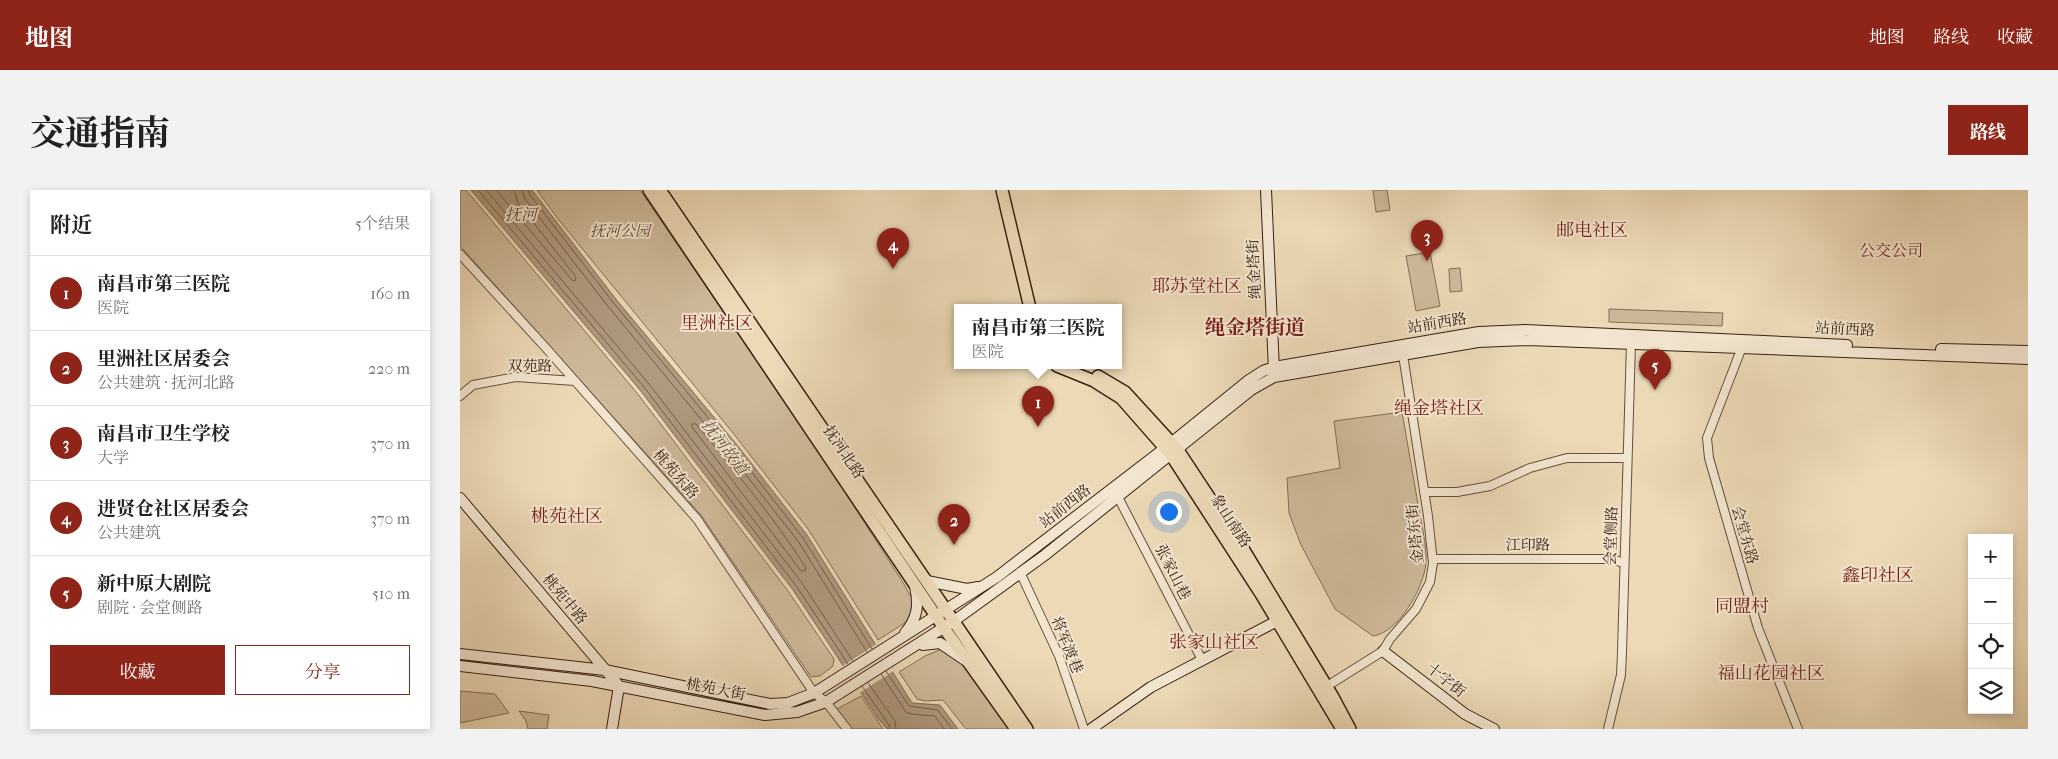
<!DOCTYPE html>
<html lang="zh">
<head>
<meta charset="utf-8">
<style>
	body { margin:0; font-family:"IM FELL French Canon","Noto Serif SC",serif; background:#f2f2f2; color:#202124 }
	.controls { position:absolute; right:15px; bottom:15px; display:grid; overflow:hidden; border-radius:0px; box-shadow:0 2px 8px #0003 }
	.controls button { width:45px; height:45px; display:grid; place-items:center; padding:0; border:0; border-bottom:1px solid #e0e0e0; background:#fff; color:#202124; font:25px sans-serif }
	.you { position:absolute; left:708px; top:321px; width:18px; height:18px; margin:-12px; border:4px solid #fff; border-radius:50%; background:#1a73e8; box-shadow:0 0 0 8px #1a73e833 }
	.badge { display:grid; place-items:center; width:32px; height:32px; border-radius:50%; background:#8f2418; color:#fff; font-size:16px; font-weight:700 }
	.pin { position:absolute; translate:-50% -41px; filter:drop-shadow(0 1px 2px #0008) }
	.pin::after { content:''; position:absolute; top:26px; width:18px; height:15px; background:inherit; clip-path:polygon(0 0,100% 0,50% 100%) }
	.popup { position:absolute; left:494px; top:114px; width:168px; height:65px; box-sizing:border-box; display:grid; place-content:center; border-radius:0px; background:#fff; filter:drop-shadow(0 1px 4px #0005); font-size:16px; white-space:nowrap; color:#757577 }
	.popup b { font-size:19px; color:#202124 }
	.popup::after { content:''; position:absolute; left:50%; top:100%; margin-left:-10px; border:10px solid transparent; border-top-color:#fff }
	.list { margin:0; padding:0; list-style:none }
	h2 { display:flex; justify-content:space-between; align-items:center; height:65px; margin:0; padding:0 20px; font-size:21px }
	h2 small { font-size:16px; font-weight:400; color:#757577 }
	.list li { display:grid; grid-template-columns:32px 1fr auto; gap:15px; align-items:center; box-sizing:border-box; height:75px; padding:0 20px; border-top:1px solid #e0e0e0 }
	.list b { display:block; font-size:19px; white-space:nowrap }
	.list p { margin:0; font-size:16px; white-space:nowrap; color:#757577 }
	.list em { font-size:16px; font-style:normal; color:#757577 }
	.actions { display:flex; gap:10px; padding:15px 20px }
	.actions a { flex:1; padding:11px 0; border:1px solid #8f2418; border-radius:0px; text-align:center; font-size:18px; color:#8f2418 }
	.actions .main { background:#8f2418; color:#fff }
	.icon { flex:none; width:28px; height:28px; fill:none; stroke:currentColor; stroke-width:2; stroke-linecap:round; stroke-linejoin:round }
	.map { position:relative; flex:none; width:1568px; height:539px; overflow:hidden; border-radius:0px }
	header { display:flex; align-items:center; gap:30px; box-sizing:border-box; height:70px; padding:0 25px; background:#8f2418; color:#fff }
	header strong { font-size:24px }
	nav { display:flex; gap:28px; margin-inline-start:auto; font-size:18px }
	.intro { display:flex; align-items:center; justify-content:space-between; box-sizing:border-box; height:120px; padding:0 30px }
	h1 { margin:0; font-size:35px }
	.button { padding:12px 22px; border-radius:0px; background:#8f2418; color:#fff; font-size:18px; font-weight:700 }
	main { display:flex; gap:30px; padding:0 30px }
	aside { flex:1; background:#fff; border-radius:0px; box-shadow:0 2px 8px #0003 }
	.map>svg:first-child { display:block }
	.green { fill:#ceba9a; stroke:#846e56 }
	.water { fill:#af9a7f; stroke:#806a54 }
	.pier { fill:#ecd9b6 }
	.lines { fill:none; stroke-linecap:round; stroke-linejoin:round }
	.shore { stroke:#745e49; stroke-width:1 }
	.street-casing { stroke:#664f3c; stroke-width:10 }
	.secondary-casing { stroke:#392113; stroke-width:12 }
	.primary-casing { stroke:#392113; stroke-width:14 }
	.street { stroke:#f3e6d0; stroke-width:8 }
	.secondary { stroke:#f3e6d0; stroke-width:10 }
	.primary { stroke:#ecd9b6; stroke-width:11 }
	.labels { text-anchor:middle; dominant-baseline:central; stroke-width:4; stroke-linejoin:round; paint-order:stroke }
	.park-label { font-size:15px; font-style:italic; fill:#5e4735; stroke:#f3e6d0 }
	.street-label { font-size:15px; fill:#392113; stroke:#f3e6d0 }
	.water-label { font-size:16px; font-style:italic; fill:#624b39; stroke:#f3e6d0 }
	.neighbourhood-label { font-size:16px; fill:#7a1f14; stroke:#f3e6d0 }
	.quarter-label { font-size:18px; fill:#7a1f14; stroke:#f3e6d0 }
	.district-label { font-size:20px; font-weight:bold; fill:#7a1f14; stroke:#f3e6d0 }
</style>
</head>
<body>
<header>
<strong>地图</strong>
<nav><a>地图</a><a>路线</a><a>收藏</a></nav>
</header>
<div class="intro"><h1>交通指南</h1><a class="button">路线</a></div>
<main>
<aside>
<h2>附近<small>5个结果</small></h2>
<ul class="list">
<li><span class="badge">1</span><div><b>南昌市第三医院</b><p>医院</p></div><em>160 m</em></li>
<li><span class="badge">2</span><div><b>里洲社区居委会</b><p>公共建筑 · 抚河北路</p></div><em>220 m</em></li>
<li><span class="badge">3</span><div><b>南昌市卫生学校</b><p>大学</p></div><em>370 m</em></li>
<li><span class="badge">4</span><div><b>进贤仓社区居委会</b><p>公共建筑</p></div><em>370 m</em></li>
<li><span class="badge">5</span><div><b>新中原大剧院</b><p>剧院 · 会堂侧路</p></div><em>510 m</em></li>
</ul>
<div class="actions"><a class="main">收藏</a><a>分享</a></div>
</aside>
<div class="map">
<svg width="1568" height="539" viewBox="0 0 1568 539">
	<rect width="100%" height="100%" fill="#ecd9b6"/>
	<filter id="stains"><feTurbulence type="fractalNoise" baseFrequency=".004" numOctaves="4"/><feColorMatrix values="0 0 0 0 .2 0 0 0 0 .09 0 0 0 0 .02 0 0 0 .5 -.17"/></filter>
	<radialGradient id="worn" r=".72"><stop offset=".6" stop-color="#630" stop-opacity="0"/><stop offset="1" stop-color="#630" stop-opacity=".3"/></radialGradient>
	<path class="green" d="M0 0H6L177 203 328 401 374 469 373 476 360 486 351 487 241 325 0 56Z
		M77 0H180L359 262 444 394 452 409 451 429 418 450 348 339 273 243 98 29Z
		M913 0H927L930 20 916 22Z
		M970 62 980 116 956 121 946 66Z
		M1000 78 1002 101 990 102 989 79Z
		M1149 119 1263 123 1262 136 1149 132Z
		M942 222C948 255 953 287 959 320 962 337 967 356 966 373 964 398 938 443 913 446L875 419 841 355 829 323 827 288 880 278 874 231Z
		M482 459 504 476 551 539H506L483 510 465 511 457 509 439 482 465 466Z
		M0 501 35 504 49 523 0 533Z
		M401 506 423 539H390L377 519Z
		M59 521 89 525 87 539H68L66 531Z"/>
	<path class="water" d="M11 0H72L155 108 277 255 347 345 452 513 480 515 498 539H427L417 527 333 400 180 200Z"/>
	<path class="pier" d="M418 453 435 480 398 504 381 477Z"/>
	<g class="lines">
		<path class="shore" d="M18 0 184 197 337 397 388 474
			M26 0 189 194 342 393 393 471
			M36 0 112 90 115 91 116 87 58 13 54 0
			M62 0 65 9 147 115 268 262 338 351 407 462
			M68 0 70 5 152 111 273 258 343 348 412 459
			M232 234H236C274 280 314 327 346 378L345 381H341L232 237Z
			M426 481 449 516 478 520 492 539
			M421 484 446 522 451 524 475 526 484 539
			M408 493 435 531 436 539
			M402 496 429 535 430 539"/>
		<g class="street-casing">
			<path id="street" d="M0 64 85 157 237 329 354 503 366 512 387 539
				M1282 157 1247 248 1249 268 1298 438 1338 539
				M0 206 13 195 56 187 115 191
				M964 302H997L1030 296 1070 278 1107 268H1167
				M658 307 742 470
				M973 369H1153L1163 373
				M560 382 599 466 624 539
				M864 498 923 461 930 449 956 419 970 392 973 373 968 326 943 165
				M1148 539 1161 485 1162 462 1171 153"/>
		</g>
		<g class="secondary-casing">
			<path id="secondary" d="M806 0 814 181
				M1481 159 1568 161
				M0 308 159 496 152 539
				M467 391 507 399 518 397
				M445 443C458 427 459 415 455 396
				M463 455 480 453 505 470
				M923 461 1005 524 1034 539
				M0 464 145 480 310 514 328 513 354 503 537 387 705 258 789 190 803 181 814 177 1019 142 1065 140 1387 155
				M0 476 132 491 305 525 337 522 366 512 494 431 585 365 791 200 814 187 1018 152 1068 150 1568 169
				M631 539 691 497 817 431"/>
		</g>
		<g class="primary-casing">
			<path id="primary" d="M189 0 484 438 556 539
				M200 0 567 539
				M542 0 570 118
				M597 176 634 191 661 208 711 265 801 404 882 539
				M638 186 665 202 718 260 782 357 873 507 890 539"/>
		</g>
		<use href="#street" class="street"/>
		<use href="#secondary" class="secondary"/>
		<use href="#primary" class="primary"/>
	</g>
	<g class="labels">
		<g class="park-label">
			<text x="160" y="41">抚河公园</text>
		</g>
		<g class="street-label">
			<text transform="translate(794 79) rotate(-93)">绳金塔街</text>
			<text transform="translate(977 133) rotate(-9)">站前西路</text>
			<text transform="translate(1385 139) rotate(3)">站前西路</text>
			<text x="70" y="176">双苑路</text>
			<text transform="translate(384 262) rotate(56)">抚河北路</text>
			<text transform="translate(216 284) rotate(49)">桃苑东路</text>
			<text transform="translate(605 316) rotate(-38)">站前西路</text>
			<text transform="translate(771 331) rotate(57)">象山南路</text>
			<text transform="translate(955 344) rotate(-96)">金塔东街</text>
			<text transform="translate(1285 345) rotate(74)">会堂东路</text>
			<text transform="translate(1151 346) rotate(-88)">会堂侧路</text>
			<text x="1068" y="355">江印路</text>
			<text transform="translate(713 382) rotate(63)">张家山巷</text>
			<text transform="translate(105 409) rotate(50)">桃苑中路</text>
			<text transform="translate(607 455) rotate(68)">将军渡巷</text>
			<text transform="translate(986 490) rotate(38)">十字街</text>
			<text transform="translate(256 499) rotate(11)">桃苑大街</text>
		</g>
		<g class="water-label">
			<text x="61" y="24">抚河</text>
			<text transform="translate(265 257) rotate(53)">抚河故道</text>
		</g>
		<g class="neighbourhood-label">
			<text x="1431" y="60">公交公司</text>
		</g>
		<g class="quarter-label">
			<text x="1132" y="40">邮电社区</text>
			<text x="737" y="96">耶苏堂社区</text>
			<text x="257" y="133">里洲社区</text>
			<text x="979" y="218">绳金塔社区</text>
			<text x="107" y="326">桃苑社区</text>
			<text x="1418" y="385">鑫印社区</text>
			<text x="1282" y="416">同盟村</text>
			<text x="754" y="452">张家山社区</text>
			<text x="1311" y="483">福山花园社区</text>
		</g>
		<g class="district-label">
			<text x="795" y="137">绳金塔街道</text>
		</g>
	</g>
	<rect width="100%" height="100%" filter="url(#stains)"/>
	<rect width="100%" height="100%" fill="url(#worn)"/>
</svg>
<div class="controls">
<button>+</button>
<button>−</button>
<button><svg class="icon" aria-label="locate" viewBox="0 0 24 24"><circle cx="12" cy="12" r="6"/><path d="M12 2v4M12 18v4M2 12h4M18 12h4"/></svg></button>
<button><svg class="icon" aria-label="layers" viewBox="0 0 24 24"><path d="M12 4l9 5-9 5-9-5zM3 14l9 5 9-5"/></svg></button>
</div>
<div class="you"></div>
<div class="pin badge" style="left:578px;top:237px">1</div>
<div class="popup"><b>南昌市第三医院</b>医院</div>
<div class="pin badge" style="left:494px;top:355px">2</div>
<div class="pin badge" style="left:967px;top:71px">3</div>
<div class="pin badge" style="left:433px;top:79px">4</div>
<div class="pin badge" style="left:1195px;top:200px">5</div>
</div>
</main>
</body>
</html>
